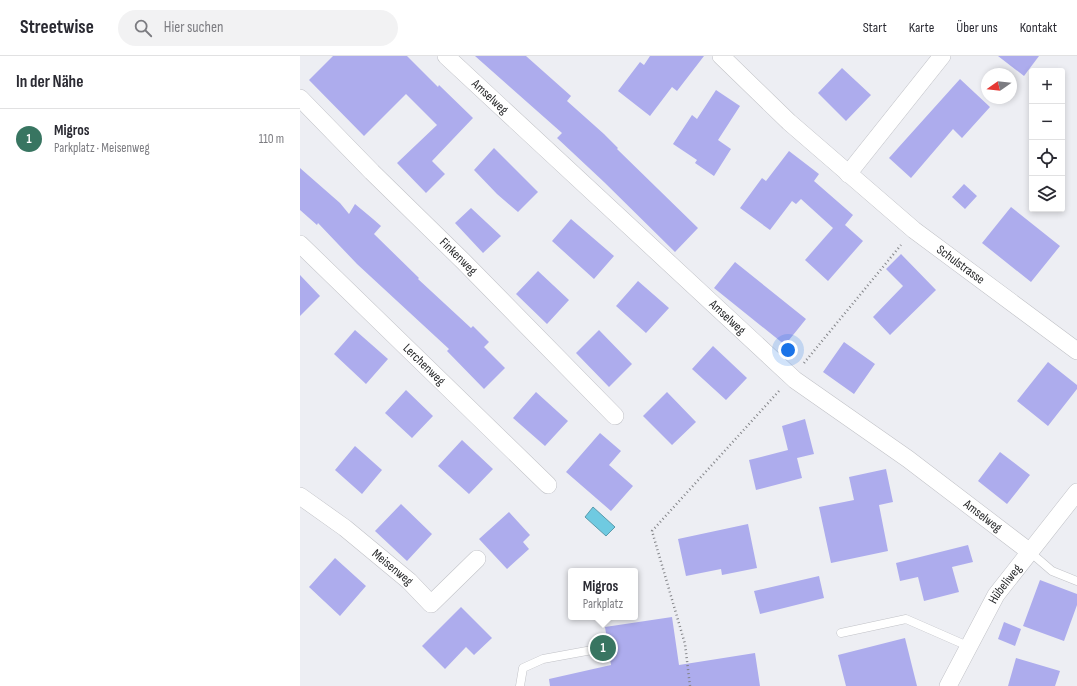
<!DOCTYPE html>
<html lang="de">
<head>
<meta charset="utf-8">
<style>
	body { margin:0; font-family:"Sofia Sans Condensed",sans-serif; background:#f2f2f3; color:#2b2b33 }
	.controls { position:absolute; right:12px; top:12px; display:grid; overflow:hidden; border-radius:4px; box-shadow:0 2px 6px #0003 }
	.controls button { width:36px; height:36px; display:grid; place-items:center; padding:0; border:0; border-bottom:1px solid #e1e1e2; background:#fff; color:#2b2b33; font:20px sans-serif }
	.compass { position:absolute; left:681px; top:12px; width:36px; height:36px; border-radius:50%; background:#fff; box-shadow:0 2px 6px #0003; rotate:256deg }
	.you { position:absolute; left:488px; top:294px; width:14px; height:14px; margin:-10px; border:3px solid #fff; border-radius:50%; background:#1a73e8; box-shadow:0 0 0 6px #1a73e833 }
	.badge { display:grid; place-items:center; width:26px; height:26px; border-radius:50%; background:#387561; color:#fff; font-size:13px; font-weight:700 }
	.pin { position:absolute; translate:-50% -50%; border:2px solid #fff; box-shadow:0 1px 4px #0006 }
	.popup { position:absolute; left:268px; top:512px; width:70px; height:52px; box-sizing:border-box; display:grid; place-content:center; border-radius:4px; background:#fff; filter:drop-shadow(0 1px 3px #0005); font-size:13px; white-space:nowrap; color:#7c7c81 }
	.popup b { font-size:15px; color:#2b2b33 }
	.popup::after { content:''; position:absolute; left:50%; top:100%; margin-left:-8px; border:8px solid transparent; border-top-color:#fff }
	.list { margin:0; padding:0; list-style:none }
	h2 { display:flex; justify-content:space-between; align-items:center; height:52px; margin:0; padding:0 16px; font-size:17px }
	h2 small { font-size:13px; font-weight:400; color:#7c7c81 }
	.list li { display:grid; grid-template-columns:26px 1fr auto; gap:12px; align-items:center; box-sizing:border-box; height:60px; padding:0 16px; border-top:1px solid #e1e1e2 }
	.list b { display:block; font-size:15px; white-space:nowrap }
	.list p { margin:0; font-size:13px; white-space:nowrap; color:#7c7c81 }
	.list em { font-size:13px; font-style:normal; color:#7c7c81 }
	.icon { flex:none; width:22px; height:22px; fill:none; stroke:currentColor; stroke-width:2; stroke-linecap:round; stroke-linejoin:round }
	.map { position:relative; flex:none; width:777px; height:630px; overflow:hidden }
	header { display:flex; align-items:center; gap:24px; box-sizing:border-box; height:56px; padding:0 20px; background:#fff; border-bottom:1px solid #e1e1e2 }
	header strong { font-size:19px }
	nav { display:flex; gap:22px; margin-inline-start:auto; font-size:14px }
	.search { width:280px; height:36px; background:#f2f2f3; display:flex; align-items:center; gap:10px; box-sizing:border-box; padding:0 14px; border-radius:22px; color:#7c7c81; font-size:15px }
	main { display:flex }
	aside { flex:1; background:#fff }
	.map>svg:first-child { display:block }
	.water { fill:#6fcae1; stroke:#5a9aab }
	.building { fill:#adaced }
	.lines { fill:none; stroke-linecap:round; stroke-linejoin:round }
	.service-casing { stroke:#c1c2c7; stroke-width:9 }
	.minor-casing { stroke:#c1c2c7; stroke-width:18 }
	.path { stroke:#838488; stroke-width:2.5; stroke-dasharray:1 3; stroke-linecap:butt }
	.service { stroke:#fff; stroke-width:8 }
	.minor { stroke:#fff; stroke-width:17 }
	.labels { text-anchor:middle; dominant-baseline:central; stroke-width:3; stroke-linejoin:round; paint-order:stroke }
	.street-label { font-size:13px; fill:#292a2c; stroke:#fff }
</style>
</head>
<body>
<header>
<strong>Streetwise</strong>
<div class="search"><svg class="icon" aria-label="search" viewBox="0 0 24 24"><circle cx="10" cy="10" r="6"/><path d="M15 15l6 6"/></svg>Hier suchen</div>
<nav><a>Start</a><a>Karte</a><a>Über uns</a><a>Kontakt</a></nav>
</header>
<main>
<aside>
<h2>In der Nähe<small></small></h2>
<ul class="list">
<li><span class="badge">1</span><div><b>Migros</b><p>Parkplatz · Meisenweg</p></div><em>110 m</em></li>
</ul>
</aside>
<div class="map">
<svg width="777" height="630" viewBox="0 0 777 630">
	<rect width="100%" height="100%" fill="#edeef3"/>
	<path class="water" d="M293 451 315 471 306 480 285 461Z"/>
	<path class="building" d="M33 0H107L138 31 139 29 173 62 132 105 145 118 126 137 97 107 137 69 106 38 64 80 9 24Z
		M175 0H226L271 40 267 45 304 78 318 92 317 93 398 172 375 196 304 126 257 82 262 77Z
		M350 0H404L377 35 372 31 350 60 318 35 340 6 344 9Z
		M698 0H739L724 20Z
		M542 12 571 39 546 65 518 37Z
		M660 23 690 51 662 82 653 73 611 122 589 102Z
		M416 34 440 50 418 84 431 93 414 120 395 107 397 104 373 88 392 59 397 63Z
		M194 92 238 136 218 156 197 138 174 114Z
		M489 95 519 118 514 125 553 159 545 169 563 185 528 225 505 204 533 172 501 143 496 148 492 145 470 174 440 152 462 122 466 125Z
		M0 112 40 147 49 158 55 148 73 163 81 170 74 178 119 222 118 223 171 272 173 270 189 286 184 291 205 312 184 333 147 295 149 293 57 208 18 167 17 169 0 154Z
		M664 128 677 140 665 153 652 141Z
		M711 151 760 190 731 226 682 187Z
		M171 152 201 180 183 197 155 167Z
		M271 163 314 200 294 223 252 185Z
		M601 198 636 234 590 279 573 261 603 230 586 213Z
		M435 206 506 263 485 289 414 232Z
		M238 215 269 244 247 268 216 238Z
		M0 219 20 240 0 260Z
		M338 225 369 252 346 277 316 250Z
		M55 274 88 303 66 328 34 298Z
		M299 274 332 308 309 331 276 297Z
		M544 286 575 308 554 338 523 316Z
		M413 290 447 322 426 344 392 313Z
		M748 306 777 329V333L748 370 717 345Z
		M106 334 133 360 112 382 85 357Z
		M236 336 268 365 245 390 213 362Z
		M367 336 396 366 372 389 343 360Z
		M505 363 514 398 497 402 502 422 456 434 449 404 488 394 482 370Z
		M300 377 321 395 309 409 333 430 311 455 266 416Z
		M162 384 193 413 169 438 138 410Z
		M55 390 82 414 62 438 35 414Z
		M700 396 730 419 707 448 678 425Z
		M586 413 593 446 579 449 588 495 531 507 519 451 554 444 549 421Z
		M101 448 132 478 107 505 75 475Z
		M209 456 230 479 223 486 229 493 207 513 179 483Z
		M448 468 457 512 422 519 421 513 386 520 378 483Z
		M668 489 673 506 652 511 659 536 624 545 618 521 600 525 596 507Z
		M35 502 66 530 40 560 9 531Z
		M519 520 524 542 460 558 454 535Z
		M740 524 777 538V549L764 585 723 570Z
		M161 551 192 582 174 599 166 591 145 613 122 590Z
		M372 561 379 609 455 597 460 630H250L249 623 311 609 305 571Z
		M704 566 721 573 715 590 698 583Z
		M605 582 617 630H546L538 599Z
		M716 602 760 615 755 630H708Z"/>
	<g class="lines">
		<g class="service-casing">
			<path id="service" d="M730 496 752 515 777 525
				M541 577 606 563 670 591
				M220 630 223 612 243 603 303 592"/>
		</g>
		<g class="minor-casing">
			<g id="minor">
				<path id="s1" d="M146 0 495 324 608 403 730 496"/>
				<path id="s2" d="M421 0 489 66 614 174 777 295"/>
				<path id="s3" d="M0 42 72 116 163 205 315 360"/>
				<path d="M548 118 642 0"/>
				<path id="s4" d="M0 188 248 429"/>
				<path id="s5" d="M0 440 45 472 109 525 131 548 177 503"/>
				<path id="s6" d="M648 630 696 539 777 436"/>
			</g>
		</g>
		<path class="path" d="M504 307 601 189
			M390 630 385 588 352 475 479 335"/>
		<use href="#service" class="service"/>
		<use href="#minor" class="minor"/>
	</g>
	<g class="labels">
		<g class="street-label">
			<text stroke="none"><textPath href="#s1" startOffset="60">Amselweg</textPath></text>
			<text stroke="none"><textPath href="#s3" startOffset="224">Finkenweg</textPath></text>
			<text stroke="none"><textPath href="#s2" startOffset="318">Schulstrasse</textPath></text>
			<text stroke="none"><textPath href="#s1" startOffset="384">Amselweg</textPath></text>
			<text stroke="none"><textPath href="#s4" startOffset="173">Lerchenweg</textPath></text>
			<text stroke="none"><textPath href="#s1" startOffset="708">Amselweg</textPath></text>
			<text stroke="none"><textPath href="#s5" startOffset="117">Meisenweg</textPath></text>
			<text stroke="none"><textPath href="#s6" startOffset="117">Hübeliweg</textPath></text>
		</g>
	</g>
</svg>
<div class="controls">
<button>+</button>
<button>−</button>
<button><svg class="icon" aria-label="locate" viewBox="0 0 24 24"><circle cx="12" cy="12" r="6"/><path d="M12 2v4M12 18v4M2 12h4M18 12h4"/></svg></button>
<button><svg class="icon" aria-label="layers" viewBox="0 0 24 24"><path d="M12 4l9 5-9 5-9-5zM3 14l9 5 9-5"/></svg></button>
</div>
<svg class="compass" viewBox="-18 -18 36 36"><path d="M0-13l5 13h-10z" fill="#e53935"/><path d="M0 13l5-13h-10z" fill="#7c7c81"/></svg>
<div class="you"></div>
<div class="pin badge" style="left:303px;top:592px">1</div>
<div class="popup"><b>Migros</b>Parkplatz</div>
</div>
</main>
</body>
</html>
